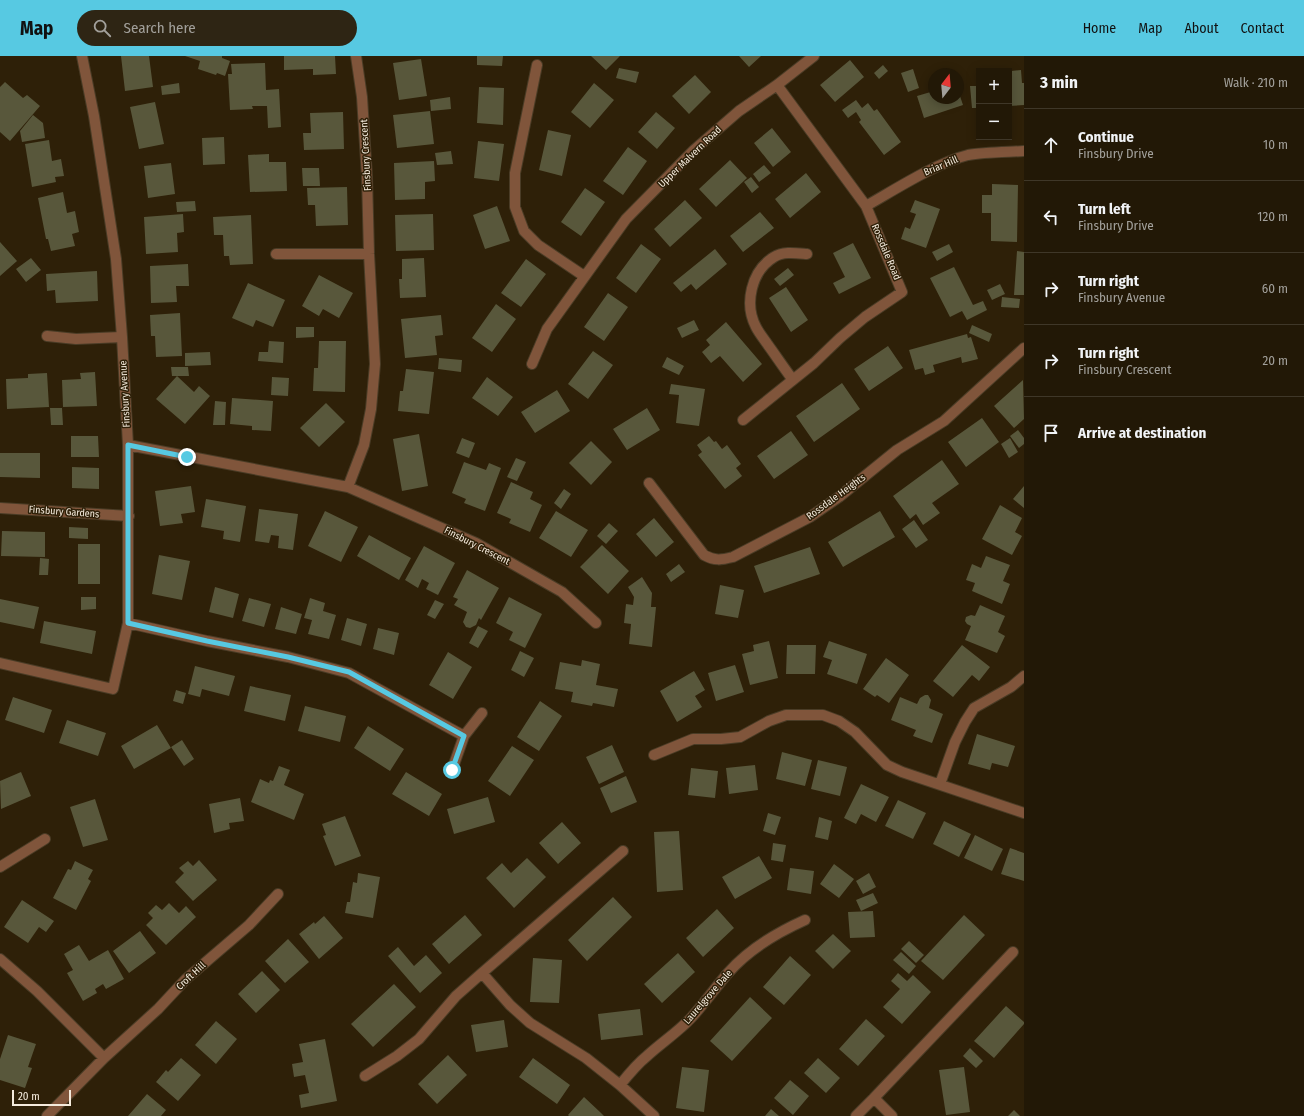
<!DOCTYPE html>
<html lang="en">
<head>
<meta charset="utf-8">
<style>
	body { margin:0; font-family:"Fira Sans Condensed",sans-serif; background:#2e2514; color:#f1f3f6 }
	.controls { position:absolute; right:12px; top:12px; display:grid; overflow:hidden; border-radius:0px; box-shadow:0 2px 10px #0003 }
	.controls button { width:36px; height:36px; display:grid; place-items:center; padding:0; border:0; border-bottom:1px solid #3f3728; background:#221806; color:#f1f3f6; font:20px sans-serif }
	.compass { position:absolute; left:928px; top:12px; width:36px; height:36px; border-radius:50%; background:#221806; box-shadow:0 2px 10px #0003; rotate:16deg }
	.scale { position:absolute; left:12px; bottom:10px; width:59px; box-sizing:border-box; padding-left:4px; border:2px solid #f5ebdd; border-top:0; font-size:11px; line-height:14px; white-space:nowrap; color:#f5ebdd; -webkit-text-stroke:3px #2e2008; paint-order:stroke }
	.stop { position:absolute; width:12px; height:12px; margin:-9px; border:3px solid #57c9e2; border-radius:50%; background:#fff }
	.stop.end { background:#57c9e2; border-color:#fff; box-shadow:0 1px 4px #0008 }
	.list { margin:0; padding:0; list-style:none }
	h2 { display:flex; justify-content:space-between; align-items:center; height:52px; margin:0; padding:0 16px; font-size:17px }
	h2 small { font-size:13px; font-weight:400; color:#a2a09b }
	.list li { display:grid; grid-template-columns:26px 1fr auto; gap:12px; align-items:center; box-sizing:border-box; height:72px; padding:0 16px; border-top:1px solid #3f3728 }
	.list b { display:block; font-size:15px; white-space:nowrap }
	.list p { margin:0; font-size:13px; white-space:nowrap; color:#a2a09b }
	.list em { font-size:13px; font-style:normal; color:#a2a09b }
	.icon { flex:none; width:22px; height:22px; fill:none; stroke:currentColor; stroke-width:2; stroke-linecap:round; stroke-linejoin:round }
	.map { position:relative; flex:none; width:1024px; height:1060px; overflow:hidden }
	header { display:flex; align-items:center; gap:24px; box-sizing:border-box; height:56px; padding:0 20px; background:#57c9e2; color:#111 }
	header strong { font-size:19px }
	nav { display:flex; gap:22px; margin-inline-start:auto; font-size:14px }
	.search { width:280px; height:36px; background:#2e2514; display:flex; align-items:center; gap:10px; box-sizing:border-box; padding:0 14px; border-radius:22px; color:#a2a09b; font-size:15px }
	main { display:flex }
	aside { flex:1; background:#221806 }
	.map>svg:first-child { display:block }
	.building { fill:#58573b }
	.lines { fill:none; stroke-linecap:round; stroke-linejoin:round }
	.street-casing { stroke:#4a3c26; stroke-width:12 }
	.street { stroke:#80553b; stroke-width:10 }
	.route { stroke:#57c9e2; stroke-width:5 }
	.labels { text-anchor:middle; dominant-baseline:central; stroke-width:3; stroke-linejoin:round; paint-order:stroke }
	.street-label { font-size:10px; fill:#f5ebdd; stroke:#2e2008 }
</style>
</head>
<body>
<header>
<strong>Map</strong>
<div class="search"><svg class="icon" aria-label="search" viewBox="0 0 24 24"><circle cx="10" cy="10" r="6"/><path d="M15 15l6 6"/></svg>Search here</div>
<nav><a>Home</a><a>Map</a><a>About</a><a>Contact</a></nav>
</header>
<main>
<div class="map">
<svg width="1024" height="1060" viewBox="0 0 1024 1060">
	<rect width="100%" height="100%" fill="#2e2008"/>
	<path class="building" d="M121 0H149L153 31 125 35Z
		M185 0H222V2L230 5 225 20 217 17 216 19 198 13 200 5Z
		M284 0H335L336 18 313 19V13L284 14Z
		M477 0H503L502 10 477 9Z
		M591 0H620L606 14Z
		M739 0H761L749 11Z
		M421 3 427 40 399 44 393 7Z
		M850 4 864 21 835 46 820 29Z
		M265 7 266 34 279 33 281 71 268 72 267 50H252L253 53 230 54 228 18H232L231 8Z
		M883 9 888 15 879 23 874 17Z
		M619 12 639 16 636 27 616 22Z
		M913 13 919 32 908 36 901 17Z
		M1021 14 1022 27H1024V49L1009 50V27H1012L1011 15Z
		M695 19 711 36 689 58 672 40Z
		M5 26 23 42 27 39 40 50 10 85 0 76V31Z
		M179 27 180 37 162 39 161 30Z
		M594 27 614 44 590 72 571 56Z
		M970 30H979V52H972Z
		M479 31 504 32 503 69 477 67Z
		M958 34 963 49 924 62 917 40 934 35V42H958Z
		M450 41 451 53 431 55 430 44Z
		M856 44 862 52 868 47 874 55 877 53 901 86 884 99 859 66 861 64 856 56 848 62 842 54Z
		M155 46 164 88 139 93 130 51Z
		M430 55 434 88 397 92 393 59Z
		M343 56 344 93 304 94 303 77H311L310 57Z
		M656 56 675 72 657 93 638 76Z
		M33 59 43 67 45 82 22 86 20 75Z
		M772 72 791 96 773 111 754 87Z
		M548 74 571 79 562 120 539 114Z
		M224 81 225 108 203 109 202 82Z
		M49 84 52 105 61 103 64 120 55 121 56 126 32 131 25 88Z
		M478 85 504 88 499 125 474 122Z
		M628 91 647 105 623 139 603 125Z
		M451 95 453 108 437 109 435 97Z
		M269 98V106H286L287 135 250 136 248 99Z
		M730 104 747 122 716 151 699 133Z
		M434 105 435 125 425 126V143L395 144 394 107Z
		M171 107 175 138 148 142 144 110Z
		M764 109 771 117 759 126 753 118Z
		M302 112H319L320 130H303Z
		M806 117 821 136 790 162 775 143Z
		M751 121 759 131 752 137 744 126Z
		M992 128 1018 129 1017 186 991 185V157H982V139H992Z
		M347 131 348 169 316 170 315 149H308L307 132Z
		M585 132 605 146 581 180 561 166Z
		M63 136 67 157 75 155 79 176 72 178 75 190 51 195 48 183H46L38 142Z
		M685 144 702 162 670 191 654 173Z
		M915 144 940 153 926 192 901 183 905 171 910 173 916 158 910 156Z
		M195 145 196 155 177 156 176 146Z
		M497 150 510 185 485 193 473 159Z
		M760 156 774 172 743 196 730 180Z
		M183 158 184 176 177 177 178 196 146 198 144 161Z
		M433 158 434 194 396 195 395 159Z
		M251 159 253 208 230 209 229 200H224L223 179H214L213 161Z
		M0 186 17 205 0 220Z
		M853 187 871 222 839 238 833 227 845 221 833 197Z
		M641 188 661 203 636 237 616 222Z
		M949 188 953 196 937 205 932 196Z
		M715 193 727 208 696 234 691 228 681 236 673 227Z
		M1017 195 1024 196V239H1014Z
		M31 202 41 214 26 226 16 213Z
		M424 202 426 241 400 242 399 223H402V203Z
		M526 203 546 218 521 251 501 237Z
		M188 208 189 230H176L177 246 151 247 150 210Z
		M954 211 973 249 983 245 987 254 967 264 962 255 950 261 930 222Z
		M788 212 794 219 780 230 774 223Z
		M97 215 98 245 56 247 55 234 47 235 46 218Z
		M319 219 353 237 339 262 323 253 319 260 302 250Z
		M248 227 285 244 273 271 256 264 253 271 232 262Z
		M1000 228 1005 238 992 244 987 234Z
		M786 231 808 264 791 276 769 242Z
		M608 237 628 251 604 285 584 271Z
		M1002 241 1020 243 1019 252 1001 251Z
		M496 248 516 263 492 296 472 282Z
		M180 257 182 300 156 301 155 280H151L150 259Z
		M441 259 443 279 435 280 437 299 405 302 401 263Z
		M694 264 699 274 682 282 677 272Z
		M726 266 762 308 743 326 720 300 711 307 702 296 710 289 706 284Z
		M972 269 992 278 989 286 969 277Z
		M296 271H314V281L296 282Z
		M967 278 968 282 971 281 978 303 962 307 961 301 933 309 935 316 925 319 923 312 915 314 909 294Z
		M269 285 284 286 283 307 258 305 259 296H268Z
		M319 285H346L345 336 313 335 314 312H318Z
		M888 290 903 312 869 335 854 313Z
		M593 295 613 309 588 343 568 328Z
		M210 296 211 309 185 310V297Z
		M667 301 684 310 679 319 662 311Z
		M439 302 462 304 461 316 438 313Z
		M171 311H188L189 320H172Z
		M406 313 434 316 429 358 398 355 400 335H403Z
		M95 316 97 350 63 351 62 324 81 323 80 317Z
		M47 317 49 351 7 353 6 323 28 322V318Z
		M177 320 194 336 199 330 210 340 185 368 156 343Z
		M272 321 289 322 288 340 271 339Z
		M487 321 513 341 498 360 472 342Z
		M1023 324 1024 363 1014 372 994 350Z
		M842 327 860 353 814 386 796 360Z
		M671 328 705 333 699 370 676 367 679 339 669 338Z
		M557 334 570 355 535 377 521 356Z
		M232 342 273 345 271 375 252 374V370L230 368Z
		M215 345 226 346 225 369H213Z
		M326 347 345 366 319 391 300 372Z
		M50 352H62L63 369H51Z
		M647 352 660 374 627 394 613 373Z
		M982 362 999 386 966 411 948 386Z
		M1018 374 1024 382V388L1019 392 1010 380Z
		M791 375 808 399 774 423 757 400Z
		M419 378 428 430 402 435 393 383Z
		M71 380H98L99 401H71Z
		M709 380 714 386 716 385 722 393 727 389 741 408 736 412 742 420 725 433 698 399 702 396 697 389Z
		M462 382 475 387 469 402 456 397Z
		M1010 382 1018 396 1009 402 1001 388Z
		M591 385 612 406 591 429 569 407Z
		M0 397H40V422L0 421Z
		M516 402 526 406 517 425 507 421Z
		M942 404 959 428 932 447 940 457 923 469 916 458 910 463 893 440Z
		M464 406 486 414 489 407 501 412 485 455 464 447 466 443 452 437Z
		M72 411 99 412V433L72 432Z
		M511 426 533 436 530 443 542 449 530 476 509 467 511 463 497 457Z
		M191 430 195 456 181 458 183 467 160 470 155 435Z
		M1024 430V452L1013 443Z
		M564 433 571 438 561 453 554 447Z
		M206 443 246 450 240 486 223 483 224 475 201 471Z
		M1000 449 1022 462 1015 476 1022 480 1012 499 982 483Z
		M259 453 298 458 293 494 278 492 279 480 271 479 269 487 255 485Z
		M325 455 358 471 341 506 308 490Z
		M556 455 588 474 571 501 539 482Z
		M880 455 895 481 843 511 828 486Z
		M654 462 674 486 656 501 636 478Z
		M914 464 928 484 916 492 902 473Z
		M609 467 618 475 606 488 597 480Z
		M69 471 88 472V483L69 482Z
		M2 475 45 476V501L1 500Z
		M369 479 411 502 399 524 357 500Z
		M78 488H100V528H78Z
		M602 489 629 515 608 538 580 511Z
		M424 490 455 507 438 539 426 533 429 527 422 523 418 532 405 524Z
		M810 491 820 518 764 537 754 510Z
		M159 499 190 505 182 544 152 538Z
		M986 500 1010 509 1003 525 1010 528 1002 548 972 535 975 527 966 524 972 508 981 512Z
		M40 502 49 503 48 519H39Z
		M679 508 685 516 671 526 666 518Z
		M467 514 499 532 481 564 479 562 476 569 470 572 466 571 463 566 467 556 454 549 458 543 453 541Z
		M642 521 652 537 651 551H656L652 591 629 588 631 568 624 567 626 548 633 549 634 541 628 531Z
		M720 529 744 534 738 562 715 558Z
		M215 531 239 538 233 562 209 556Z
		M81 541H96V553L81 554Z
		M509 541 542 558 525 592 509 584 513 576 496 567Z
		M249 542 271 548 264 571 242 565Z
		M310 542 325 547 323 555 336 559 329 583 308 578 312 564 304 562Z
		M0 543 39 551 34 573 0 566Z
		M435 544 444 548 435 563 427 559Z
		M980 549 1005 560 998 576 1005 580 997 597 965 584 971 570 967 568 965 565 966 561 971 559 975 560Z
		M281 551 302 558 296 578 275 573Z
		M347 562 367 568 361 590 341 584Z
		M44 565 96 575 92 598 40 587Z
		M478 570 488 575 478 592 469 587Z
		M378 572 399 577 394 599 373 593Z
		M769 585 778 622 750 629 742 598 754 595 753 589Z
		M829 585 867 598 857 628 827 618 832 604 823 601Z
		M787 589H816L815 618H786Z
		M962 589 990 611 979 625 972 619 953 641 933 625Z
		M520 595 534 602 524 621 511 614Z
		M448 596 472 611 453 643 429 629Z
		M886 602 909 619 889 647 877 639 875 641 863 633Z
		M582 604 600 608 596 629 618 633 614 651 593 647 592 650 571 646 573 636 555 633 560 606 581 610Z
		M735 609 744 636 716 645 708 617Z
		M195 610 235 620 229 640 202 633 200 641 188 638Z
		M694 615 705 634 695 640 702 651 677 666 660 635Z
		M250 630 291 639 285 665 244 655Z
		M176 634 186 637 183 648 173 645Z
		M925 639H928L931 644 929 652 943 658 932 687 913 680 916 674 891 664 900 641 917 648 920 642Z
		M13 641 52 654 44 677 5 664Z
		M540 645 562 660 539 695 517 681Z
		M305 650 346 660 340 686 298 675Z
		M67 664 106 677 98 700 59 687Z
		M157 669 171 692 134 713 121 690Z
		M368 670 404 693 390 715 354 692Z
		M977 678 1015 690 1008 711 992 707 990 714 968 708Z
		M182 684 194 703 184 710 171 691Z
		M612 689 624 716 599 728 586 701Z
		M512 690 534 704 510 740 488 725Z
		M782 696 812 704 805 730 776 723Z
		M818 704 847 711 840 740 811 733Z
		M755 709 758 734 729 738 726 712Z
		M279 710 290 714 284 729 304 738 294 764 251 746 260 723 269 727 270 724 273 725Z
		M691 712 718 715 715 742 688 739Z
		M21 716 31 740 1 753 0 725Z
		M406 716 442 738 429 760 392 738Z
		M626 720 637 746 611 757 600 732Z
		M861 728 889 741 876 766 861 758 856 768 844 762Z
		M488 741 495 766 454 778 447 753Z
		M240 742 244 765 229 767 230 773 214 777 209 748Z
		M95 743 108 784 83 791 70 751Z
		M898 744 926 757 913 783 885 770Z
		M768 757 781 761 775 779 763 775Z
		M345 760 361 800 335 810 323 780 326 779 322 768Z
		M819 761 832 765 828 784 815 781Z
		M944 765 971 778 959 801 933 788Z
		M562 766 581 787 558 808 539 787Z
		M679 775 683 834 657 836 654 776Z
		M975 779 1003 793 992 815 964 802Z
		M773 787 786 789 783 806 771 804Z
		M1010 792 1024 797V825L1001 818Z
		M759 800 772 822 735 843 722 821Z
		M527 802 546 821 514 852 486 822 502 807 511 817Z
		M199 804 217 824 193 845 175 826 184 817 179 812 188 805 193 810Z
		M75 805 93 814 88 823 91 825 76 854 53 842 68 813 71 814Z
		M834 808 854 823 839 842 820 828Z
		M790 812 814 815 811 838 787 834Z
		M358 817 380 821 373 862 345 857 347 846H350L353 826 357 827Z
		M869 817 876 831 863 838 856 825Z
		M873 837 878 847 861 855 856 844Z
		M613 841 632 861 587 905 568 884Z
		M22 844 54 865 46 876 39 871 28 887 4 871Z
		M169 847 179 857 186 850 196 861 166 889 146 869 153 862 148 857 156 849 162 854Z
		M717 853 734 872 703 901 686 882Z
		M873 855 875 881 850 882 848 856Z
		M465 859 482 879 449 908 432 888Z
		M964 859 985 879 943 924 921 905Z
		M324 860 343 882 319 903 299 878 314 866 315 868Z
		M140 875 156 897 129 917 113 895Z
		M833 878 851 895 833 913 815 895Z
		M288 883 309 906 285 927 265 905Z
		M909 885 924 899 916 907 901 893Z
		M79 889 89 905 108 894 124 923 106 933 103 928 95 933 97 937 83 945 67 917 73 914 64 898Z
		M398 891 414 910 426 899 442 917 420 937 388 900Z
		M901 896 916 910 909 918 893 904Z
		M678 897 695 916 662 947 644 928Z
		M790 900 811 919 784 949 763 931Z
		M533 902 562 904 559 947 530 946Z
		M262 915 280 934 256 957 238 938Z
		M898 917 907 925 913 919 931 936 902 968 883 951 900 933 891 925Z
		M394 928 416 951 373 991 351 968Z
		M750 941 772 962 732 1005 710 985Z
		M1006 950 1024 966V968L994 1002 974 985Z
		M640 953 643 979 601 984 598 958Z
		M866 963 885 980 858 1010 839 993Z
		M504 964 508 991 476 996 471 969Z
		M216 965 237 983 216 1008 195 989Z
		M8 979 36 988 28 1011 32 1012 25 1032 0 1024V1003Z
		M325 983 337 1045 301 1052 299 1039 309 1037 305 1019 294 1021 292 1008 303 1006 299 988Z
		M970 992 983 1005 976 1012 963 1000Z
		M448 999 467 1019 437 1048 418 1028Z
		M181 1002 201 1019 178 1045 156 1026 166 1014 168 1016Z
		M533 1002 570 1029 557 1048 519 1021Z
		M818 1002 840 1022 826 1037 804 1017Z
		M682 1011 709 1014 704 1056 676 1052Z
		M964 1011 970 1056 946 1059 939 1014Z
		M790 1024 809 1040 793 1059 774 1042Z
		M147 1038 166 1054 161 1060H128Z
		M584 1041 600 1056 604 1060H569L568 1059Z
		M771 1053 779 1060H765Z
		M1014 1054 1020 1060H1008Z"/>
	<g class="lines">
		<g class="street-casing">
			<path id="street" d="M537 9 515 117V151L524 175 538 189 584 220
				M866 150C896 133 936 107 968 99 984 96 1008 96 1024 95
				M276 198H369
				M47 280 76 283 122 281
				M532 308 547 273 626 163 694 94 739 55 777 29 814 0
				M793 324C784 312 776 300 768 289 764 283 759 277 756 271 744 248 751 215 774 201 783 195 796 197 807 198
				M743 364 814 307 840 282 865 261 902 236 866 150 777 29
				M128 389 348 431 476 487 562 536 596 567
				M649 427 704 499C715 505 721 504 733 501L810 461 839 441 897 394 944 365 1024 292
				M348 431 364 389 371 353 375 308 369 198 367 121 362 41 356 0
				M0 452 129 460
				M128 567 207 585 288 601 349 617 464 680
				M0 607 113 633 128 567V389L122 281 116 203 94 60 82 0
				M654 699 693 683H721L740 681 769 665 786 659H823L839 665 855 676 887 709 902 716 1024 757
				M452 714 464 680 482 657
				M940 728 955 686 965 666 974 652 1011 631 1024 620
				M0 811 45 783
				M0 903 37 935 104 1002 47 1060
				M482 917 623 795
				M104 1002 158 953 186 923 249 869 278 838
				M365 1020 397 1000 419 983 456 940 482 917 510 949 530 967 586 1002 620 1029 654 1060
				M620 1029C628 1019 637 1008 647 1000 661 987 678 976 691 962 704 948 715 932 728 917 749 893 776 877 805 864
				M874 1042 1013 896
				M856 1060 874 1042 892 1060"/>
		</g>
		<use href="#street" class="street"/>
	</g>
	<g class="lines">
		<path class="route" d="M187 401 128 389V567L207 585 288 601 349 616 464 680 452 714"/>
	</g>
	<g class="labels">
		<g class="street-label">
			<text transform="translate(366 99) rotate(-93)">Finsbury Crescent</text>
			<text transform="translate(690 101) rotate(-44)">Upper Malvern Road</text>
			<text transform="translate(941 110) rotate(-23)">Briar Hill</text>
			<text transform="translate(886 196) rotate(67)">Rossdale Road</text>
			<text transform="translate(125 338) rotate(-93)">Finsbury Avenue</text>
			<text transform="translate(836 441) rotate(-36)">Rossdale Heights</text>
			<text transform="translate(64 456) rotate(4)">Finsbury Gardens</text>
			<text transform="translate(477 490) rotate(27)">Finsbury Crescent</text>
			<text transform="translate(191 920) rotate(-43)">Croft Hill</text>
			<text transform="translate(708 941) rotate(-49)">Laurelgrove Dale</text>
		</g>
	</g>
</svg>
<div class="controls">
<button>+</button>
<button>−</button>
</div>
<svg class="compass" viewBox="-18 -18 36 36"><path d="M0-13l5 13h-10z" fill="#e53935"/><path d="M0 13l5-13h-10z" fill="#a2a09b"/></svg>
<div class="scale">20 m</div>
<div class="stop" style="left:452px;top:714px"></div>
<div class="stop end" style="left:187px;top:401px"></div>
</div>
<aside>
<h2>3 min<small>Walk · 210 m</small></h2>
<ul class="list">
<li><svg class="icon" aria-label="ahead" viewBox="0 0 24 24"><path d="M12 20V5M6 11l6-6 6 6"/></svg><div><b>Continue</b><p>Finsbury Drive</p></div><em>10 m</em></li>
<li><svg class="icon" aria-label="left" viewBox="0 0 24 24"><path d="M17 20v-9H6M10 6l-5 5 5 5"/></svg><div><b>Turn left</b><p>Finsbury Drive</p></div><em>120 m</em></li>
<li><svg class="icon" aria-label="right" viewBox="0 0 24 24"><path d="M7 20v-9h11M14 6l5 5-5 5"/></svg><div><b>Turn right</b><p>Finsbury Avenue</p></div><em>60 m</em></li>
<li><svg class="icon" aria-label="right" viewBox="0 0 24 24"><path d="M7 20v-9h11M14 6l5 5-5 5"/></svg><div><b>Turn right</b><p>Finsbury Crescent</p></div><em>20 m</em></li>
<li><svg class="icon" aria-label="arrive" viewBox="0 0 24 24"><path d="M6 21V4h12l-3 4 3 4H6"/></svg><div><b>Arrive at destination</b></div></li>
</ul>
</aside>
</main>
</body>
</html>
